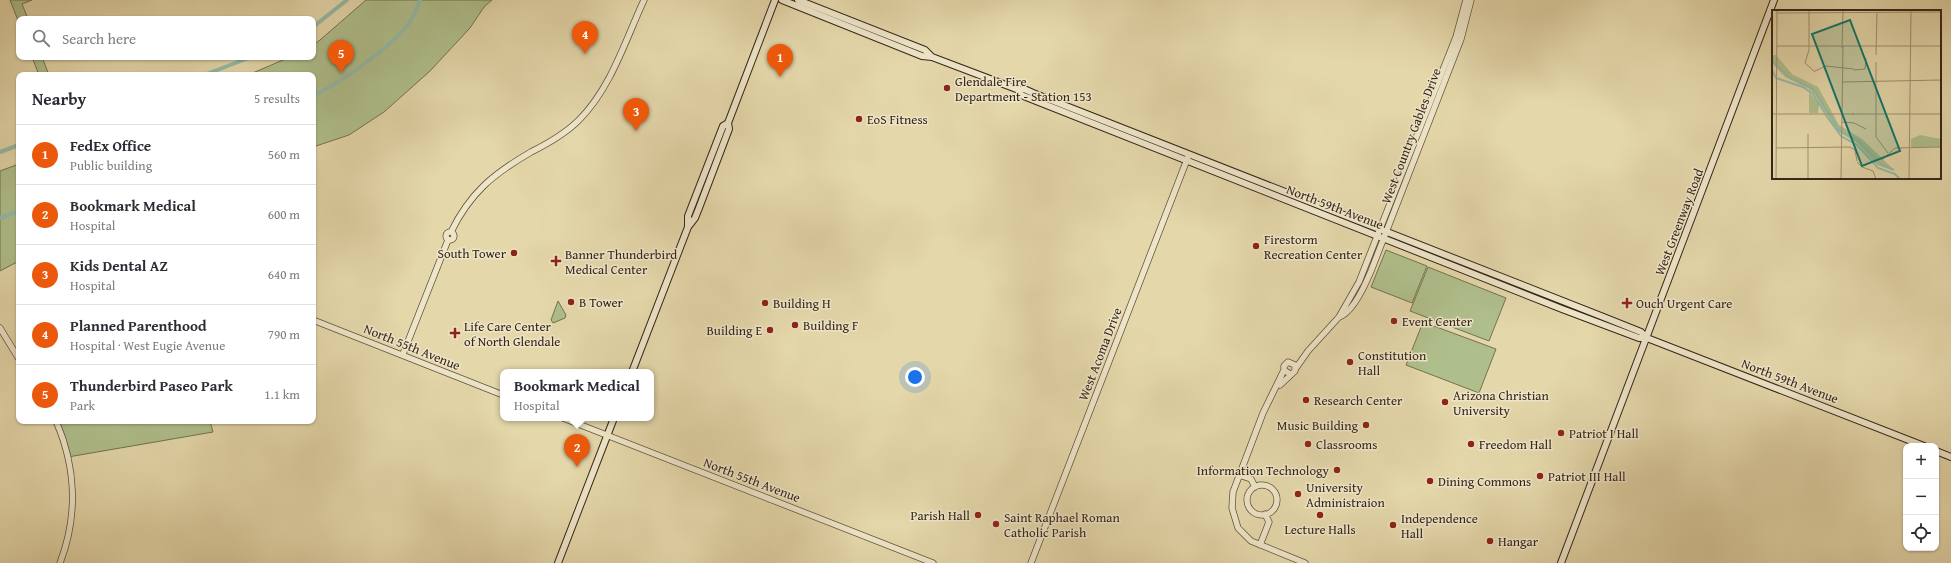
<!DOCTYPE html>
<html lang="en">
<head>
<meta charset="utf-8">
<style>
	body { margin:0; font-family:"Gentium Book Plus",serif; background:#f7f7f7; color:#2b2b33 }
	.controls { position:absolute; right:12px; bottom:12px; display:grid; overflow:hidden; border-radius:8px; box-shadow:0 1px 3px #0004 }
	.controls button { width:36px; height:36px; display:grid; place-items:center; padding:0; border:0; border-bottom:1px solid #e1e1e2; background:#fff; color:#2b2b33; font:20px sans-serif }
	.you { position:absolute; left:915px; top:377px; width:14px; height:14px; margin:-10px; border:3px solid #fff; border-radius:50%; background:#1a73e8; box-shadow:0 0 0 6px #1a73e833 }
	.badge { display:grid; place-items:center; width:26px; height:26px; border-radius:50%; background:#ea580c; color:#fff; font-size:13px; font-weight:700 }
	.pin { position:absolute; translate:-50% -33px; filter:drop-shadow(0 1px 2px #0008) }
	.pin::after { content:''; position:absolute; top:21px; width:14px; height:12px; background:inherit; clip-path:polygon(0 0,100% 0,50% 100%) }
	.popup { position:absolute; left:500px; top:369px; width:154px; height:52px; box-sizing:border-box; display:grid; place-content:center; border-radius:8px; background:#fff; filter:drop-shadow(0 1px 3px #0005); font-size:13px; white-space:nowrap; color:#7c7c81 }
	.popup b { font-size:15px; color:#2b2b33 }
	.popup::after { content:''; position:absolute; left:50%; top:100%; margin-left:-8px; border:8px solid transparent; border-top-color:#fff }
	.list { margin:0; padding:0; list-style:none }
	h2 { display:flex; justify-content:space-between; align-items:center; height:52px; margin:0; padding:0 16px; font-size:17px }
	h2 small { font-size:13px; font-weight:400; color:#7c7c81 }
	.list li { display:grid; grid-template-columns:26px 1fr auto; gap:12px; align-items:center; box-sizing:border-box; height:60px; padding:0 16px; border-top:1px solid #e1e1e2 }
	.list b { display:block; font-size:15px; white-space:nowrap }
	.list p { margin:0; font-size:13px; white-space:nowrap; color:#7c7c81 }
	.list em { font-size:13px; font-style:normal; color:#7c7c81 }
	.icon { flex:none; width:22px; height:22px; fill:none; stroke:currentColor; stroke-width:2; stroke-linecap:round; stroke-linejoin:round }
	.map { position:relative; flex:none; width:1951px; height:563px; overflow:hidden }
	.search { position:absolute; background:#fff; box-shadow:0 1px 3px #0004; left:16px; top:16px; width:300px; height:44px; display:flex; align-items:center; gap:10px; box-sizing:border-box; padding:0 14px; border-radius:8px; color:#7c7c81; font-size:15px }
	.panel { position:absolute; background:#fff; box-shadow:0 1px 3px #0004; left:16px; top:72px; width:300px; height:352px; border-radius:8px }
	.map>svg:first-child { display:block }
	.green { fill:#afbf8c; stroke:#737252 }
	.lines { fill:none; stroke-linecap:round; stroke-linejoin:round }
	.stream { stroke:#6f7e6e; stroke-width:1 }
	.canal { stroke:#95baa7; stroke-width:4 }
	.tertiary-casing { stroke:#62523d; stroke-width:7 }
	.secondary-casing { stroke:#372519; stroke-width:8 }
	.tertiary { stroke:#ede5c8; stroke-width:5.5 }
	.secondary { stroke:#ede5c8; stroke-width:6 }
	.poi-dot { fill:#8f2418; stroke:#ede5c8; stroke-width:1.5 }
	.labels { text-anchor:middle; dominant-baseline:central; stroke-width:3; stroke-linejoin:round; paint-order:stroke }
	.poi-label { font-size:13px; fill:#372519; stroke:#ede5c8; text-anchor:start }
	.street-label { font-size:13px; fill:#372519; stroke:#ede5c8 }
	.inset-river { fill:none; stroke:#95baa7; stroke-width:2 }
	.inset-road { fill:none; stroke:#9f9070; stroke-width:1 }
	.view { fill:#0f766e; fill-opacity:0.15; stroke:#0f766e; stroke-width:2 }
	.inset-edge { fill:none; stroke:#372519; stroke-width:2 }
</style>
</head>
<body>
<div class="map">
<svg width="1951" height="563" viewBox="0 0 1951 563">
	<rect width="100%" height="100%" fill="#e4d7aa"/>
	<filter id="stains"><feTurbulence type="fractalNoise" baseFrequency=".005" numOctaves="4"/><feColorMatrix values="0 0 0 0 .2 0 0 0 0 .09 0 0 0 0 .02 0 0 0 .5 -.17"/></filter>
	<radialGradient id="worn" r=".72"><stop offset=".6" stop-color="#630" stop-opacity="0"/><stop offset="1" stop-color="#630" stop-opacity=".3"/></radialGradient>
	<path class="green" d="M10 0H32L22 4 28 19H19V23Z
		M366 0H492L484 7 470 28 430 71 384 112 349 135 313 147V75H248L290 57H313V45L320 40Z
		M32 57H42L49 75H39Z
		M19 164V261L0 271V171Z
		M1386 250 1427 266 1412 303 1371 287Z
		M1428 267 1506 298 1489 341 1410 311Z
		M558 301 566 315 565 318 553 323 551 320Z
		M1423 322 1496 349 1479 393 1406 365Z
		M56 421H210L213 432 68 457Z"/>
	<g class="lines">
		<path class="stream" d="M313 170 315 174"/>
		<path class="canal" d="M313 27 347 0
			M204 75 251 57
			M313 96C342 81 393 47 411 20 415 14 417 7 420 0
			M0 152 19 145
			M0 218 19 211"/>
		<g class="tertiary-casing">
			<path id="tertiary" d="M446 236a4 4 0 1 1 8 0a4 4 0 1 1-8 0Z
				M451 232C470 193 493 174 531 152 549 143 565 134 579 120 611 88 625 41 644 0
				M1339 317C1353 313 1366 283 1371 271L1461 39 1471 0
				M313 320 503 395
				M0 328 19 359
				M403 354 448 240
				M1296 368 1308 351 1339 317 1359 282 1456 37 1466 0
				M1284 370 1263 413 1233 492 1232 508 1238 528 1251 541 1305 563
				M1280 385 1295 371V365L1288 362 1284 366V370L1290 374
				M563 418 933 563
				M56 421C76 467 78 516 60 563
				M1239 475 1251 479 1255 487
				M1247 500a15 15 0 1 1 30 0a15 15 0 1 1-30 0Z
				M1260 545 1269 522 1265 514
				M1031 563 1188 157"/>
		</g>
		<g class="secondary-casing">
			<path id="secondary" d="M782 0 922 56 932 57 1019 90 1024 89 1033 93 1606 318 1641 332 1647 338 1924 446
				M798 0 925 50 932 57
				M1019 90 1021 95 1562 309 1639 338H1647
				M688 227V216L723 126 728 123 775 0
				M632 372 688 227 695 218 699 208 729 129 728 123
				M1936 451 1951 457
				M558 563 614 418
				M1561 563 1774 0"/>
		</g>
		<use href="#tertiary" class="tertiary"/>
		<use href="#secondary" class="secondary"/>
	</g>
	<g class="poi-dot">
		<circle cx="947" cy="88" r="4"/>
		<circle cx="859" cy="119" r="4"/>
		<circle cx="1256" cy="246" r="4"/>
		<circle cx="514" cy="253" r="4"/>
		<path d="M554 255h4v4h4v4h-4v4h-4v-4h-4v-4h4z"/>
		<circle cx="571" cy="302" r="4"/>
		<circle cx="765" cy="303" r="4"/>
		<path d="M1625 297h4v4h4v4h-4v4h-4v-4h-4v-4h4z"/>
		<circle cx="1394" cy="321" r="4"/>
		<circle cx="795" cy="325" r="4"/>
		<circle cx="770" cy="330" r="4"/>
		<path d="M453 327h4v4h4v4h-4v4h-4v-4h-4v-4h4z"/>
		<circle cx="1350" cy="362" r="4"/>
		<circle cx="1306" cy="400" r="4"/>
		<circle cx="1445" cy="402" r="4"/>
		<circle cx="1366" cy="425" r="4"/>
		<circle cx="1561" cy="433" r="4"/>
		<circle cx="1308" cy="444" r="4"/>
		<circle cx="1471" cy="444" r="4"/>
		<circle cx="1337" cy="470" r="4"/>
		<circle cx="1540" cy="476" r="4"/>
		<circle cx="1430" cy="481" r="4"/>
		<circle cx="1298" cy="494" r="4"/>
		<circle cx="978" cy="515" r="4"/>
		<circle cx="1320" cy="515" r="4"/>
		<circle cx="996" cy="524" r="4"/>
		<circle cx="1393" cy="525" r="4"/>
		<circle cx="1490" cy="541" r="4"/>
	</g>
	<g class="labels">
		<g class="poi-label">
			<text x="955" y="81">Glendale Fire<tspan x="955" dy="15">Department - Station 153</tspan></text>
			<text x="867" y="119">EoS Fitness</text>
			<text x="1264" y="239">Firestorm<tspan x="1264" dy="15">Recreation Center</tspan></text>
			<text x="506" y="253" text-anchor="end">South Tower</text>
			<text x="565" y="254">Banner Thunderbird<tspan x="565" dy="15">Medical Center</tspan></text>
			<text x="579" y="302">B Tower</text>
			<text x="773" y="303">Building H</text>
			<text x="1636" y="303">Ouch Urgent Care</text>
			<text x="1402" y="321">Event Center</text>
			<text x="803" y="325">Building F</text>
			<text x="464" y="326">Life Care Center<tspan x="464" dy="15">of North Glendale</tspan></text>
			<text x="762" y="330" text-anchor="end">Building E</text>
			<text x="1358" y="355">Constitution<tspan x="1358" dy="15">Hall</tspan></text>
			<text x="1453" y="395">Arizona Christian<tspan x="1453" dy="15">University</tspan></text>
			<text x="1314" y="400">Research Center</text>
			<text x="1358" y="425" text-anchor="end">Music Building</text>
			<text x="1569" y="433">Patriot I Hall</text>
			<text x="1316" y="444">Classrooms</text>
			<text x="1479" y="444">Freedom Hall</text>
			<text x="1329" y="470" text-anchor="end">Information Technology</text>
			<text x="1548" y="476">Patriot III Hall</text>
			<text x="1438" y="481">Dining Commons</text>
			<text x="1306" y="487">University<tspan x="1306" dy="15">Administraion</tspan></text>
			<text x="970" y="515" text-anchor="end">Parish Hall</text>
			<text x="1004" y="517">Saint Raphael Roman<tspan x="1004" dy="15">Catholic Parish</tspan></text>
			<text x="1401" y="518">Independence<tspan x="1401" dy="15">Hall</tspan></text>
			<text x="1320" y="529" text-anchor="middle">Lecture Halls</text>
			<text x="1498" y="541">Hangar</text>
		</g>
		<g class="street-label">
			<text transform="translate(1411 136) rotate(-69)">West Country Gables Drive</text>
			<text transform="translate(1335 207) rotate(21)">North 59th Avenue</text>
			<text transform="translate(1679 222) rotate(-69)">West Greenway Road</text>
			<text transform="translate(412 347) rotate(22)">North 55th Avenue</text>
			<text transform="translate(1100 354) rotate(-69)">West Acoma Drive</text>
			<text transform="translate(1790 381) rotate(21)">North 59th Avenue</text>
			<text transform="translate(752 480) rotate(21)">North 55th Avenue</text>
		</g>
	</g>
	<g transform="translate(1772 10)">
		<rect width="169" height="169" fill="#e4d7aa"/>
		<path d="M0 45H4L20 64 46 77 67 115 90 129 120 158 119 160 105 155 85 133 64 120 43 84 36 78 13 67 0 53ZM37 82 47 94 46 103H37ZM148 125 169 129V137H139V129Z" fill="#afbf8c"/>
		<path class="inset-river" d="M0 51 18 68 41 79 68 121 85 130 109 154 122 160M0 60 4 68 31 77 41 84 53 103M53 104 69 126 85 135 106 158 123 164 128 169"/>
		<path class="inset-road" d="M37 0V40L33 53 43 62M5 3 169 2M5 36H169M70 38 71 0M104 45 105 2M104 52V127L116 143M82 60 93 59 94 48M43 61 54 56 82 59M70 72 169 70M0 104H82M80 104H169M70 112 82 113 94 119M78 137 83 140 85 151M4 138 78 137M110 150 123 138 169 137M85 152 90 157 101 161 104 169M4 169 5 0M36 169V124M69 169 71 36M137 169 139 0"/>
		<path class="view" d="M78 10 128 141 90 156 40 24Z"/>
		<rect width="169" height="169" class="inset-edge"/>
	</g>
	<rect width="100%" height="100%" filter="url(#stains)"/>
	<rect width="100%" height="100%" fill="url(#worn)"/>
</svg>
<div class="controls">
<button>+</button>
<button>−</button>
<button><svg class="icon" aria-label="locate" viewBox="0 0 24 24"><circle cx="12" cy="12" r="6"/><path d="M12 2v4M12 18v4M2 12h4M18 12h4"/></svg></button>
</div>
<div class="you"></div>
<div class="pin badge" style="left:780px;top:77px">1</div>
<div class="pin badge" style="left:577px;top:467px">2</div>
<div class="popup"><b>Bookmark Medical</b>Hospital</div>
<div class="pin badge" style="left:636px;top:131px">3</div>
<div class="pin badge" style="left:585px;top:54px">4</div>
<div class="pin badge" style="left:341px;top:73px">5</div>
<div class="search"><svg class="icon" aria-label="search" viewBox="0 0 24 24"><circle cx="10" cy="10" r="6"/><path d="M15 15l6 6"/></svg>Search here</div>
<section class="panel">
<h2>Nearby<small>5 results</small></h2>
<ul class="list">
<li><span class="badge">1</span><div><b>FedEx Office</b><p>Public building</p></div><em>560 m</em></li>
<li><span class="badge">2</span><div><b>Bookmark Medical</b><p>Hospital</p></div><em>600 m</em></li>
<li><span class="badge">3</span><div><b>Kids Dental AZ</b><p>Hospital</p></div><em>640 m</em></li>
<li><span class="badge">4</span><div><b>Planned Parenthood</b><p>Hospital · West Eugie Avenue</p></div><em>790 m</em></li>
<li><span class="badge">5</span><div><b>Thunderbird Paseo Park</b><p>Park</p></div><em>1.1 km</em></li>
</ul>
</section>
</div>
</body>
</html>
